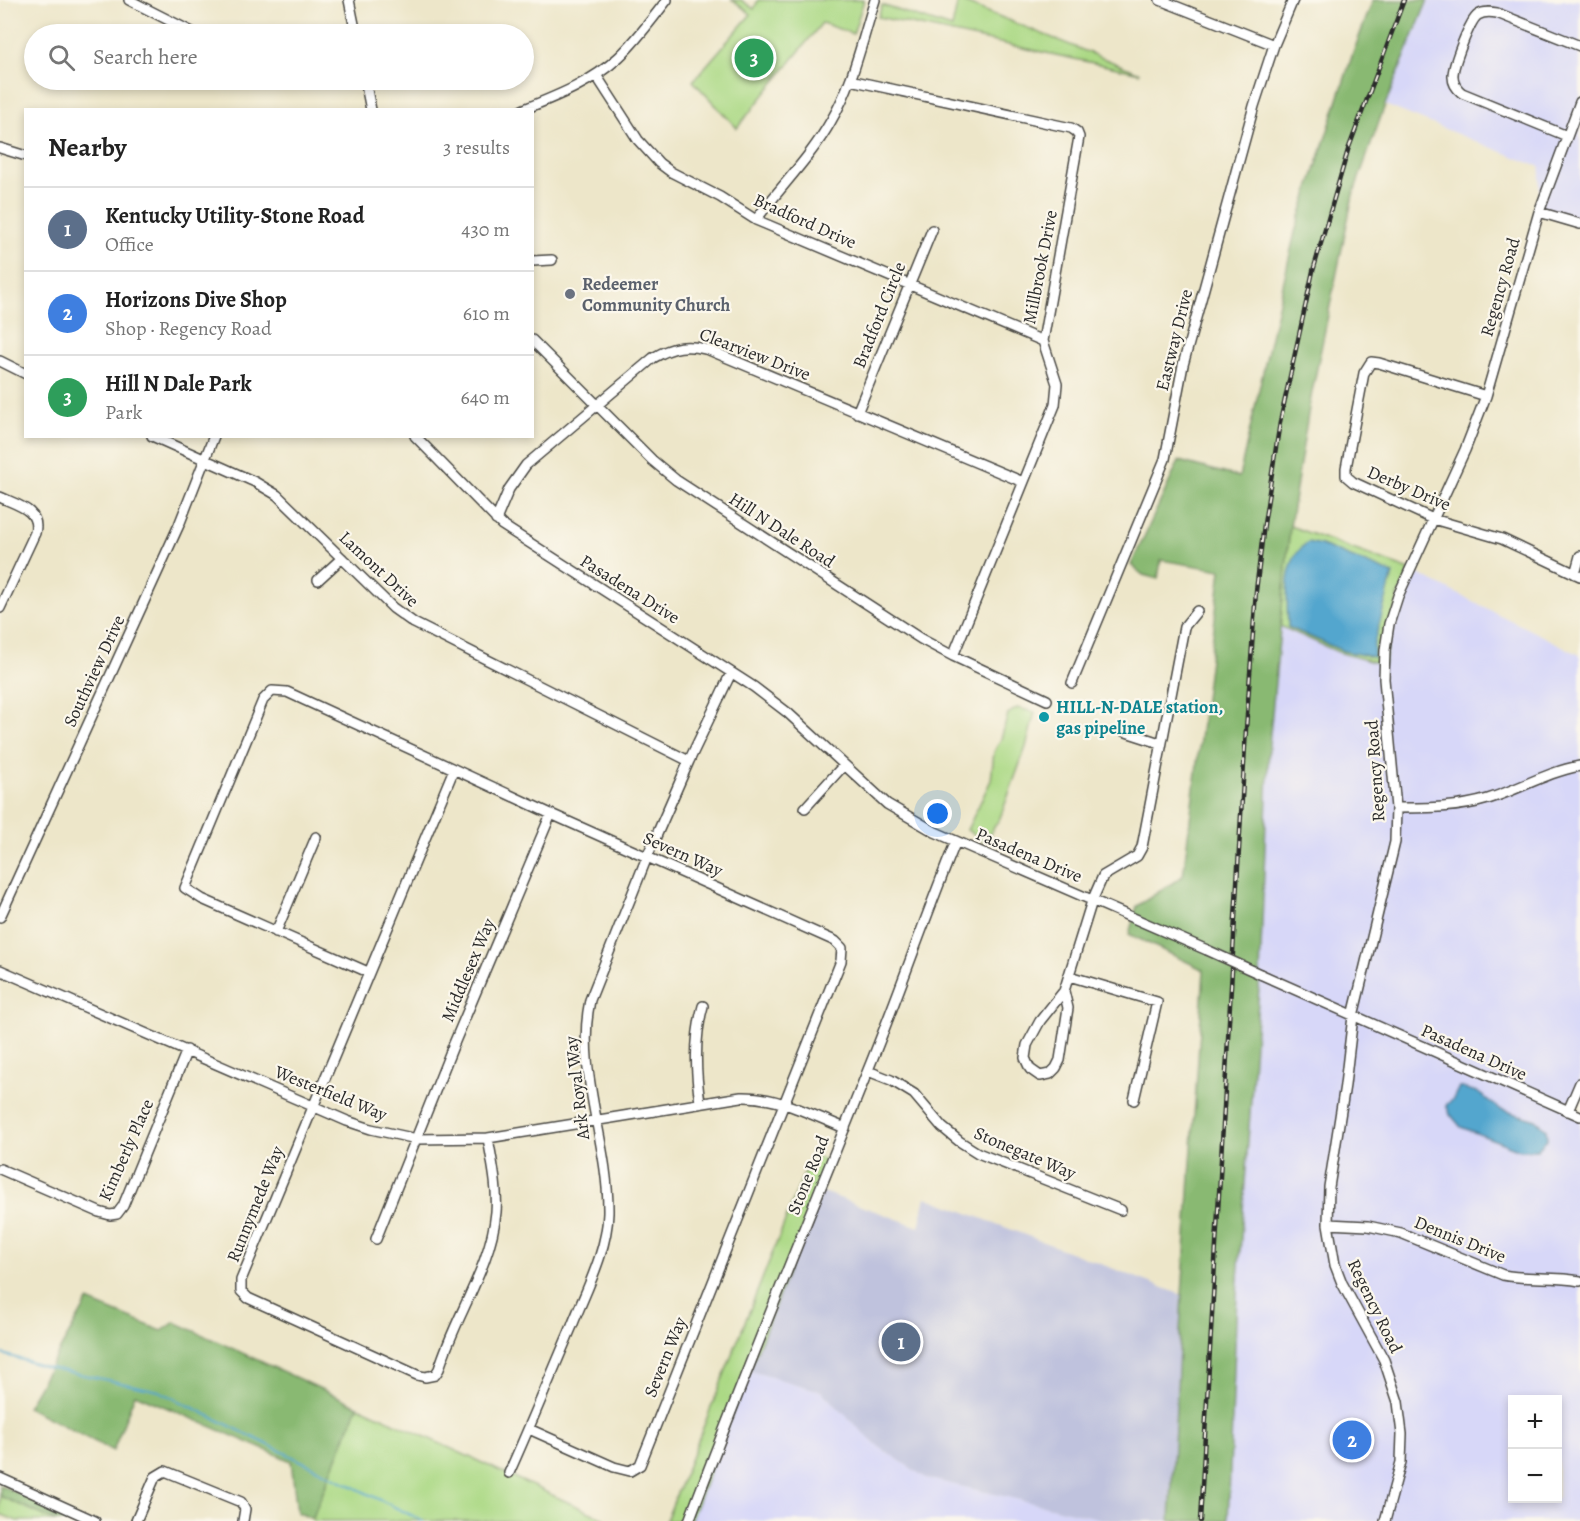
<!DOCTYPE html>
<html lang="en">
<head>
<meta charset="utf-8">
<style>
	body { margin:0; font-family:Alegreya,serif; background:#f6f6f6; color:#222 }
	.controls { position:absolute; right:18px; bottom:18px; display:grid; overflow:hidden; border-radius:0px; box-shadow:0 3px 9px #0003 }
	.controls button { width:54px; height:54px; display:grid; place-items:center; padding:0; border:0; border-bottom:2px solid #e0e0e0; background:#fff; color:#222; font:30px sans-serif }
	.you { position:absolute; left:938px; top:814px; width:21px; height:21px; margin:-15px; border:4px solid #fff; border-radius:50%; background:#1a73e8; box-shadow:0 0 0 9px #1a73e833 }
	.badge { display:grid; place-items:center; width:39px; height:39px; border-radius:50%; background:#b5179e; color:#fff; font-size:20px; font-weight:700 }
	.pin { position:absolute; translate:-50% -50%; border:3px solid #fff; box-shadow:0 2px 6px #0006 }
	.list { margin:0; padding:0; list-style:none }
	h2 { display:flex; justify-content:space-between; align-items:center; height:78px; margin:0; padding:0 24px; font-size:26px }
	h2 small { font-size:20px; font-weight:400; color:#767676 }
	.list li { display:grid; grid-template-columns:39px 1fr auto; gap:18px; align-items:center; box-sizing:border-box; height:84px; padding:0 24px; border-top:2px solid #e0e0e0 }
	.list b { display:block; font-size:22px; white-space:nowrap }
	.list p { margin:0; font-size:20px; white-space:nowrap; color:#767676 }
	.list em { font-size:20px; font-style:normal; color:#767676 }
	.icon { flex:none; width:33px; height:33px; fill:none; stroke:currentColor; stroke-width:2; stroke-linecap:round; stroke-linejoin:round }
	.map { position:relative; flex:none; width:1580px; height:1521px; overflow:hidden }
	.search { position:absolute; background:#fff; box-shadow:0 3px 9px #0003; left:24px; top:24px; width:510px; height:66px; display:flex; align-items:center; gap:15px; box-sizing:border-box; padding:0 21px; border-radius:33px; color:#767676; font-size:22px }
	.panel { position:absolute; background:#fff; box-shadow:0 3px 9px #0003; left:24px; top:108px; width:510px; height:330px; border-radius:0px }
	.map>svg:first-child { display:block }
	.built { fill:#d7d7f8; fill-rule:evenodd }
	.industrial { fill:#bfc2dd }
	.green { fill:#acd985; stroke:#6c8258; stroke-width:1.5 }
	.forest { fill:#89b972; stroke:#5a724e; stroke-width:1.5 }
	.water { fill:#52a6ce; stroke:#3e687c; stroke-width:1.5 }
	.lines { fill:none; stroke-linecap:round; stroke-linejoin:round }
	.stream { stroke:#52a6ce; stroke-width:2 }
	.minor-casing { stroke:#484743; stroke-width:12 }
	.minor { stroke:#fff; stroke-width:9 }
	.rail-casing { stroke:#2b2b2b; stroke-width:4.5 }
	.rail { stroke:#fbf7ec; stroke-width:2; stroke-dasharray:7; stroke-linecap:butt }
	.minor-bridge-casing { stroke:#484743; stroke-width:12; stroke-linecap:butt }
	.minor-bridge { stroke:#fff; stroke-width:9 }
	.worship-dot { fill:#6b7280; stroke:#fbf7ec; stroke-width:2 }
	.culture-dot { fill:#0f9aa8; stroke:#fbf7ec; stroke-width:2 }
	.labels { text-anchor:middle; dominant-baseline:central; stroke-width:4.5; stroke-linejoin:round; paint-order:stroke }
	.street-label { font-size:18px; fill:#2b2b2b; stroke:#fbf7ec }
	.worship-label { font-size:18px; font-weight:bold; fill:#5b616d; stroke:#fbf7ec; text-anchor:start }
	.culture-label { font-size:18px; font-weight:bold; fill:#0d838f; stroke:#fbf7ec; text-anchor:start }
</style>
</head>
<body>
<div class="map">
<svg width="1580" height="1521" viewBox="0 0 1580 1521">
	<rect width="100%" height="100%" fill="#fbf7ec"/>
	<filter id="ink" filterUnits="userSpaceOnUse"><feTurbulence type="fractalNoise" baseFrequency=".0167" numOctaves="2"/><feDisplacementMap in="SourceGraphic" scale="12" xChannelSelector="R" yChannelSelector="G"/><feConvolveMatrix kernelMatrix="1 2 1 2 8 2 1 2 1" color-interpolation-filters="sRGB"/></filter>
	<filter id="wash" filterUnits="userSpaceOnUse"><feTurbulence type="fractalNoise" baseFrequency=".008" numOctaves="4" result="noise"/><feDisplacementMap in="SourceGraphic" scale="24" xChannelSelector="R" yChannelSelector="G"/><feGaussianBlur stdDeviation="1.35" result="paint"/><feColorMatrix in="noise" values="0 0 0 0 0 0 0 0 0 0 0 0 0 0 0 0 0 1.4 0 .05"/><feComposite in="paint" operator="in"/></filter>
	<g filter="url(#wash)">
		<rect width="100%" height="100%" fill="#ede6c9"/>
		<path class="built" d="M1428 0H1580V224L1539 212 1540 167 1385 105Z
			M1410 570 1580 655V1083L1568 1110 1580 1116V1521H1228L1237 1294 1260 974 1269 745 1280 626 1338 652 1385 650ZM1512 1400H1558V1498H1512Z
			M747 1370 821 1391 875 1444 926 1478 1111 1521H689Z"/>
		<path class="industrial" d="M820 1191 919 1227 926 1197 1182 1295 1170 1521H1111L926 1478 875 1444 821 1391 747 1370Z"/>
		<path class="green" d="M732 0H741L754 9 758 0H864L853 34 822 23 737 128 693 81 751 14Z
			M958 0 1140 73 878 17 882 5 952 28Z
			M1290 526 1410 570 1398 596 1384 665 1338 652 1280 626Z
			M1017 708 1035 712 1026 747 1000 818 985 842 967 830 991 780 994 752 1001 739 1008 714Z
			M811 1156 832 1161 690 1521H666Z
			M358 1406 609 1521H315L312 1519Z
			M0 1496 56 1521H17L0 1514Z"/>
		<path class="forest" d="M1373 0H1428L1385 105 1353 195 1310 402 1290 526 1269 745 1260 974 1237 1294 1228 1521H1170L1182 1295 1204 970 1129 934 1137 906 1183 876 1221 570 1161 560 1158 579 1143 575 1131 565 1179 461 1239 477 1295 232 1353 53Z
			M88 1301 162 1331 175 1322 358 1406 312 1519 297 1512 291 1461 135 1394 113 1451 27 1407Z
			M0 1485 79 1521H56L0 1496Z"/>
		<path class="water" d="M1308 542 1321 545 1393 574 1374 643V657L1343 651 1288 627C1287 599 1282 560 1308 542Z
			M1459 1087 1477 1092 1500 1109 1536 1120 1546 1129 1547 1140 1537 1150H1520L1461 1127 1450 1114 1446 1105 1453 1099Z"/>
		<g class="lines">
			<path class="stream" d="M3 1354 46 1367 159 1391 423 1521"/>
		</g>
	</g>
	<g filter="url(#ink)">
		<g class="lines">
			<g class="minor-casing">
				<path id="minor" d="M129 0 196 34
					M349 0 356 34
					M1160 0 1274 45
					M596 75 638 140 659 163 671 172 720 197 756 220 1043 341
					M365 80 371 110
					M850 80 1071 128 1077 132 1079 137 1043 341 1057 384 1055 405 953 656
					M522 110C557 96 591 83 619 57 637 40 652 19 667 0
					M1567 136 1462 93C1457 89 1453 84 1453 77 1452 67 1470 20 1478 15 1484 11 1491 12 1497 13L1580 46
					M0 148 26 156
					M1539 212 1580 224
					M756 220C780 187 811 157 831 121 853 84 862 41 875 0
					M532 261 552 260
					M532 340 652 460 676 480 921 639 953 656 1047 700
					M0 361 26 374
					M1486 396 1379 363 1371 362 1364 373 1346 468V476L1353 482 1433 519 1502 539 1580 576
					M857 413 932 230
					M152 436 255 482 277 495 393 608 414 623 689 761
					M415 436 502 525 754 687 788 713 887 804 935 832 1207 950
					M0 497C17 505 41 510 35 533L0 608
					M496 520 509 489 526 465 653 358C673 346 687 344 709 350L1023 482
					M1575 574 1580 556
					M318 580 342 558
					M1072 683 1165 459 1183 365 1254 106 1274 45 1293 0
					M1123 731 1160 743
					M454 769 241 1280V1291L248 1298 417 1375 425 1377 435 1375 439 1369C455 1316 491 1267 496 1212 498 1188 492 1162 488 1138
					M805 808 844 765
					M1396 808C1427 808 1459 808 1488 799 1520 789 1547 772 1580 766
					M0 917 179 525 214 436
					M276 932 316 837
					M0 970 347 1121 371 1129 417 1139 488 1138 741 1097C777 1096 812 1115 845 1128
					M368 972 202 899 185 888 263 700 272 691 287 692 551 814 835 941 842 948 841 961 640 1465 630 1471 614 1467 529 1429
					M1260 974 1580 1116
					M1069 976 1157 1002 1134 1100
					M1064 991 1068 1008 1060 1060 1056 1068 1050 1074 1040 1076 1030 1069 1025 1058 1027 1045 1040 1021 1064 991 1092 901 1103 876 1137 856 1142 847 1184 627 1197 611
					M868 1071 891 1080 914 1094 942 1127 959 1141 978 1153 1121 1210
					M700 1102C695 1069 694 1038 703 1006
					M1568 1111 1580 1083
					M0 1169 99 1212 110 1215 117 1214 123 1206 187 1050
					M1328 1224 1368 1226 1401 1233 1503 1275C1528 1280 1554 1276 1580 1281
					M376 1239 453 1046 551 814
					M509 1473C531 1424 551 1375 572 1326 586 1290 607 1252 608 1213 609 1141 575 1072 590 1000L647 857 689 761 731 673
					M0 1478 95 1521
					M136 1521 155 1477 165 1471 241 1502 245 1509 243 1521
					M689 1521C746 1369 808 1220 868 1070 899 994 925 917 956 841
					M1385 1521 1401 1462 1402 1434 1398 1402 1384 1360 1342 1283 1335 1265 1328 1224 1329 1187 1345 1085 1353 1016 1395 842 1396 808 1384 679 1385 650 1389 624 1398 596 1465 450 1486 396 1539 212 1580 102"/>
			</g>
			<use href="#minor" class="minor"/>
			<g class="rail-casing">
				<path id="rail" d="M1200 1521 1246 729 1256 591 1264 524 1280 422 1313 271 1348 150 1404 0"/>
			</g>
			<use href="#rail" class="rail"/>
			<g class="minor-bridge-casing">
				<path id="minor-bridge" d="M1207 950 1260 974"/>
			</g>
			<use href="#minor-bridge" class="minor-bridge"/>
		</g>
	</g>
	<circle class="worship-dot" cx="570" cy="294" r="6"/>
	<circle class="culture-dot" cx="1044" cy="717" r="6"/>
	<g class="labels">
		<g class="street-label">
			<text transform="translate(805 221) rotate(24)">Bradford Drive</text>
			<text transform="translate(1040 267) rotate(-79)">Millbrook Drive</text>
			<text transform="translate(1500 287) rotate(-74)">Regency Road</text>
			<text transform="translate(879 315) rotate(-68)">Bradford Circle</text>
			<text transform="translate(1174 340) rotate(-76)">Eastway Drive</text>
			<text transform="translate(755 354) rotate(21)">Clearview Drive</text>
			<text transform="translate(1409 488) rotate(23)">Derby Drive</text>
			<text transform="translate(782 530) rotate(33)">Hill N Dale Road</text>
			<text transform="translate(379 569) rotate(43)">Lamont Drive</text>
			<text transform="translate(630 589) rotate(32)">Pasadena Drive</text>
			<text transform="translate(94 671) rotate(-65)">Southview Drive</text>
			<text transform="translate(1375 771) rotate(-94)">Regency Road</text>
			<text transform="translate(683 854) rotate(24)">Severn Way</text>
			<text transform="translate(1029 855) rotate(23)">Pasadena Drive</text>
			<text transform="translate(468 970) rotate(-67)">Middlesex Way</text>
			<text transform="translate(1474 1052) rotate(24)">Pasadena Drive</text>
			<text transform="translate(577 1088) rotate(-97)">Ark Royal Way</text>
			<text transform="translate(331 1093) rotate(22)">Westerfield Way</text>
			<text transform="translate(126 1150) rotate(-66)">Kimberly Place</text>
			<text transform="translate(1025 1153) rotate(23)">Stonegate Way</text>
			<text transform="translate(808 1175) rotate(-68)">Stone Road</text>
			<text transform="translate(255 1204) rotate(-68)">Runnymede Way</text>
			<text transform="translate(1460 1239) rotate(22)">Dennis Drive</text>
			<text transform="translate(1375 1306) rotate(64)">Regency Road</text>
			<text transform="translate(665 1357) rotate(-68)">Severn Way</text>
		</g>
		<g class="worship-label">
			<text x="582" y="284">Redeemer<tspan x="582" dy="21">Community Church</tspan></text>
		</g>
		<g class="culture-label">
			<text x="1056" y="707">HILL-N-DALE station,<tspan x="1056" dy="21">gas pipeline</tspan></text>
		</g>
	</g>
</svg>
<div class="controls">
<button>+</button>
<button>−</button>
</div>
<div class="you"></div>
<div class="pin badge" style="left:901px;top:1342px;background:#5c6f8a">1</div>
<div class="pin badge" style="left:1352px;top:1440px;background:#3f7fe0">2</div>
<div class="pin badge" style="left:754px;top:58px;background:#2e9e5b">3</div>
<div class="search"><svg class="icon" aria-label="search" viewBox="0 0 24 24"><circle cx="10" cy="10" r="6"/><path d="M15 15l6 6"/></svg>Search here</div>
<section class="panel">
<h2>Nearby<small>3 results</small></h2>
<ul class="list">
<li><span class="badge" style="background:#5c6f8a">1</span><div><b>Kentucky Utility-Stone Road</b><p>Office</p></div><em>430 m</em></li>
<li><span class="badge" style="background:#3f7fe0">2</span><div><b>Horizons Dive Shop</b><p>Shop · Regency Road</p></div><em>610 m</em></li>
<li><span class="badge" style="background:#2e9e5b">3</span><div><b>Hill N Dale Park</b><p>Park</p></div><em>640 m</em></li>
</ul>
</section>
</div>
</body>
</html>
